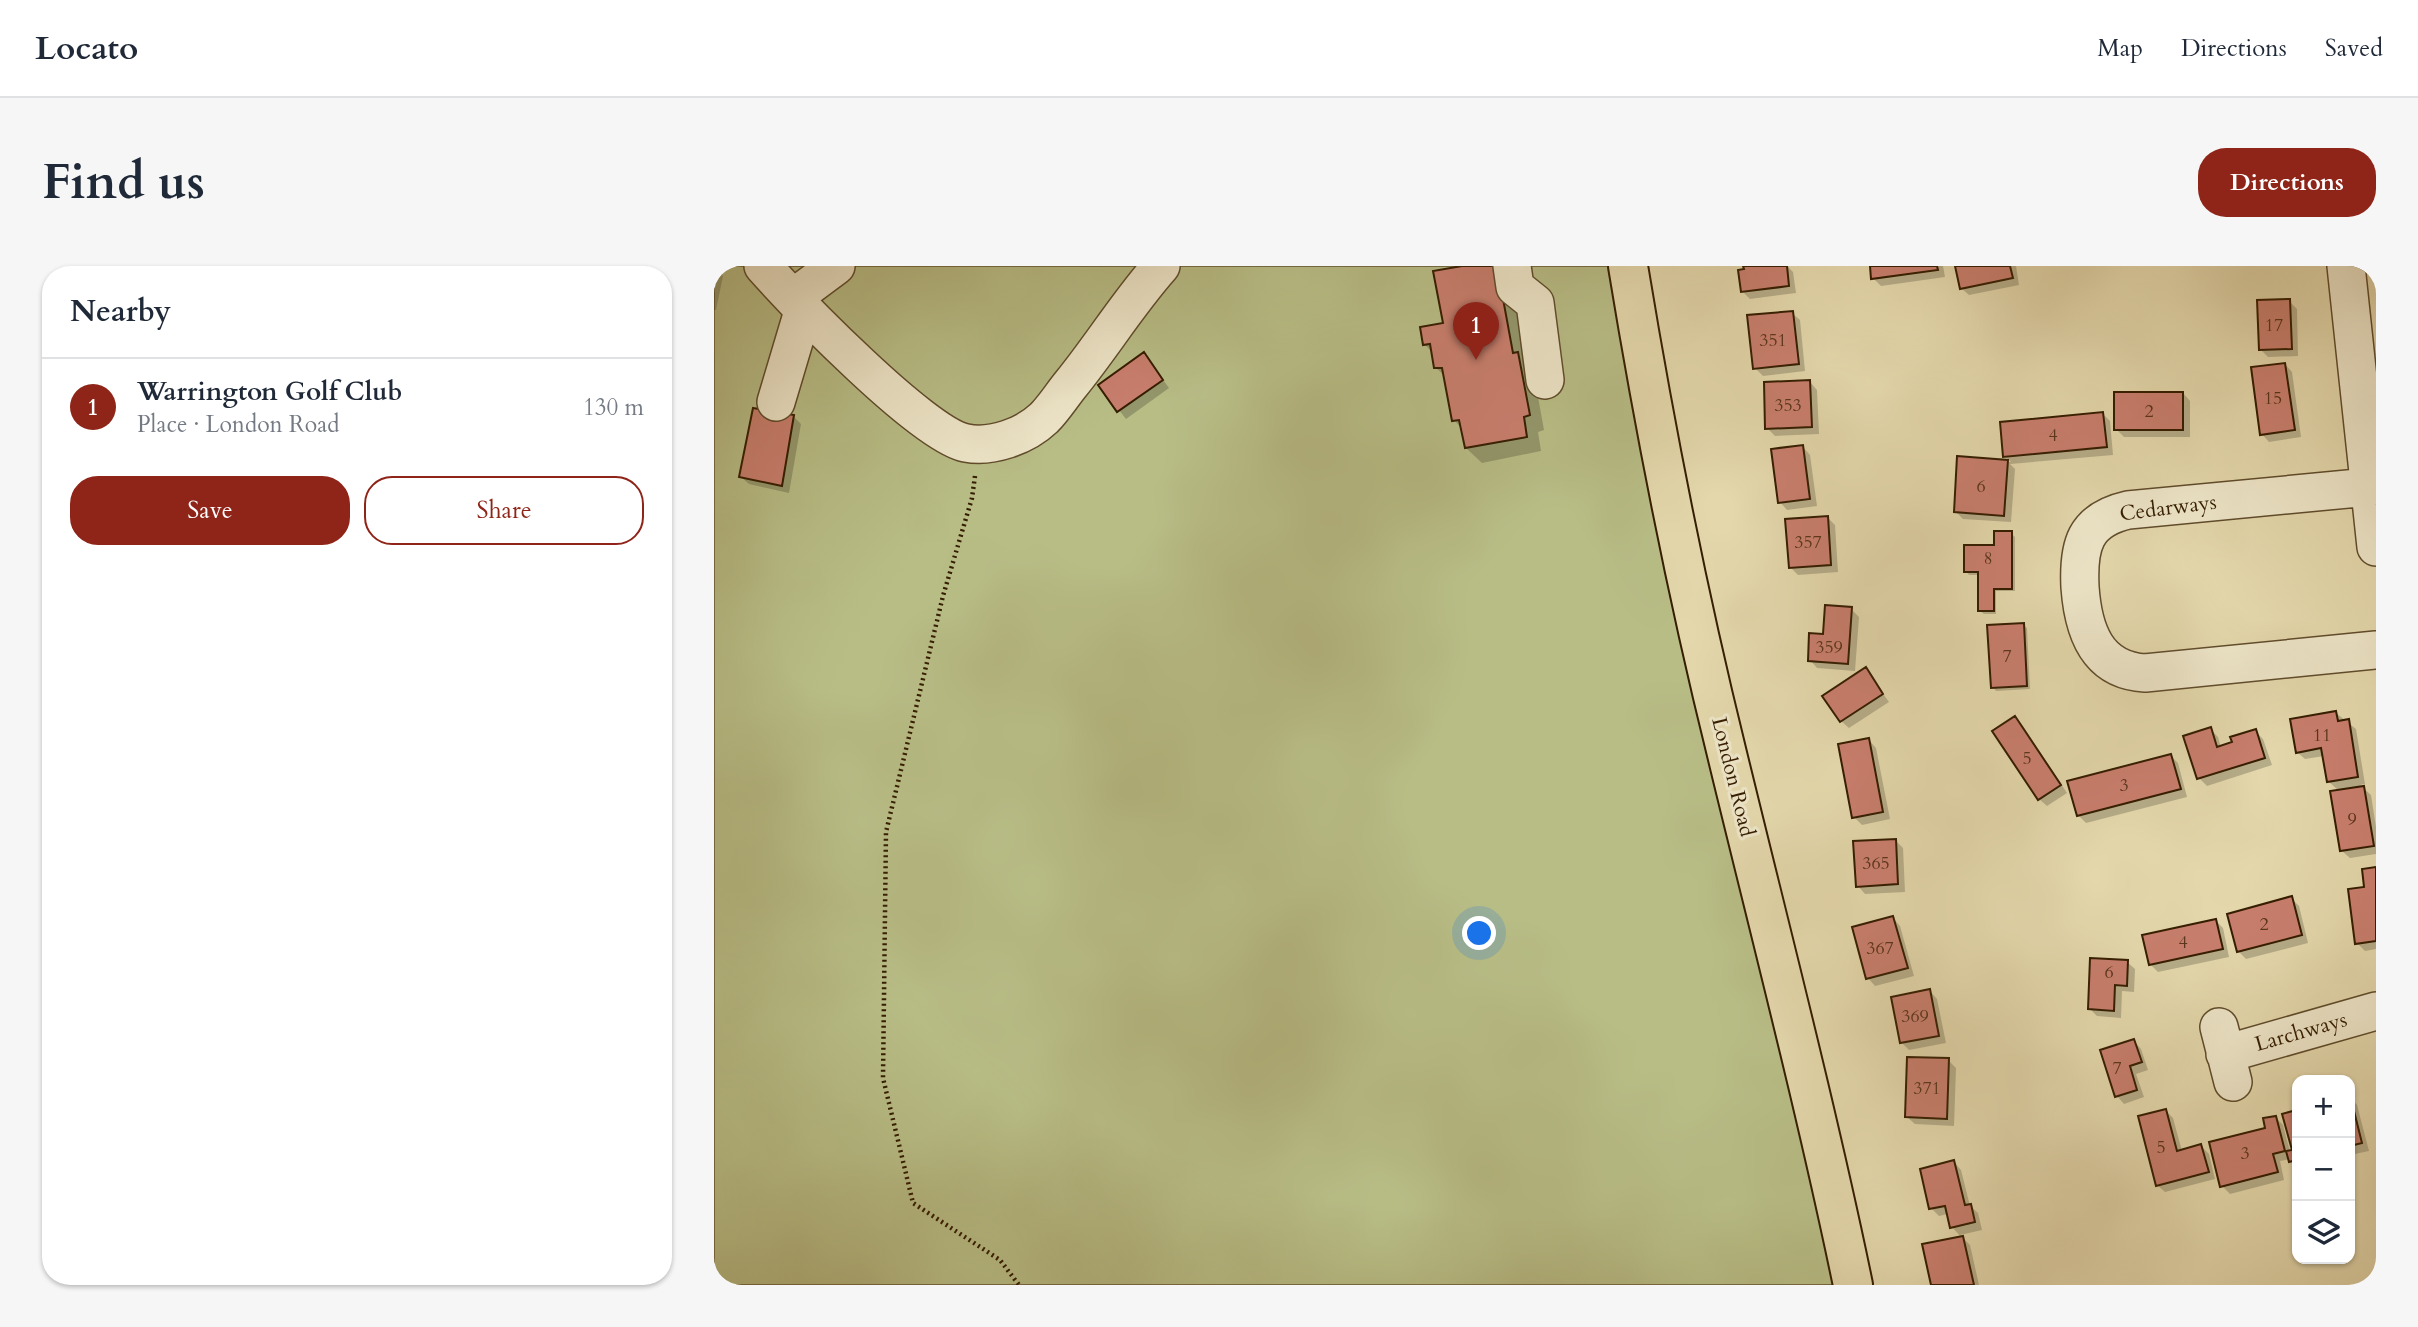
<!DOCTYPE html>
<html lang="en">
<head>
<meta charset="utf-8">
<style>
	body { margin:0; font-family:Cardo,serif; background:#f6f6f7; color:#1f2937 }
	.controls { position:absolute; right:21px; bottom:21px; display:grid; overflow:hidden; border-radius:14px; box-shadow:0 2px 5px #0004 }
	.controls button { width:63px; height:63px; display:grid; place-items:center; padding:0; border:0; border-bottom:2px solid #e0e1e3; background:#fff; color:#1f2937; font:35px sans-serif }
	.you { position:absolute; left:766px; top:668px; width:24px; height:24px; margin:-18px; border:5px solid #fff; border-radius:50%; background:#1a73e8; box-shadow:0 0 0 10px #1a73e833 }
	.badge { display:grid; place-items:center; width:46px; height:46px; border-radius:50%; background:#8f2418; color:#fff; font-size:23px; font-weight:700 }
	.pin { position:absolute; translate:-50% -58px; filter:drop-shadow(0 2px 4px #0008) }
	.pin::after { content:''; position:absolute; top:37px; width:24px; height:21px; background:inherit; clip-path:polygon(0 0,100% 0,50% 100%) }
	.list { margin:0; padding:0; list-style:none }
	h2 { display:flex; justify-content:space-between; align-items:center; height:91px; margin:0; padding:0 28px; font-size:30px }
	h2 small { font-size:23px; font-weight:400; color:#747a83 }
	.list li { display:grid; grid-template-columns:46px 1fr auto; gap:21px; align-items:center; box-sizing:border-box; height:98px; padding:0 28px; border-top:2px solid #e0e1e3 }
	.list b { display:block; font-size:26px; white-space:nowrap }
	.list p { margin:0; font-size:23px; white-space:nowrap; color:#747a83 }
	.list em { font-size:23px; font-style:normal; color:#747a83 }
	.actions { display:flex; gap:14px; padding:21px 28px }
	.actions a { flex:1; padding:16px 0; border:2px solid #8f2418; border-radius:28px; text-align:center; font-size:24px; color:#8f2418 }
	.actions .main { background:#8f2418; color:#fff }
	.icon { flex:none; width:38px; height:38px; fill:none; stroke:currentColor; stroke-width:2; stroke-linecap:round; stroke-linejoin:round }
	.map { position:relative; flex:none; width:1662px; height:1019px; overflow:hidden; border-radius:28px }
	header { display:flex; align-items:center; gap:42px; box-sizing:border-box; height:98px; padding:0 35px; background:#fff; border-bottom:2px solid #e0e1e3 }
	header strong { font-size:33px }
	nav { display:flex; gap:38px; margin-inline-start:auto; font-size:24px }
	.intro { display:flex; align-items:center; justify-content:space-between; box-sizing:border-box; height:168px; padding:0 42px }
	h1 { margin:0; font-size:49px }
	.button { padding:18px 32px; border-radius:28px; background:#8f2418; color:#fff; font-size:24px; font-weight:700 }
	main { display:flex; gap:42px; padding:0 42px }
	aside { flex:1; background:#fff; border-radius:28px; box-shadow:0 2px 5px #0004 }
	.map>svg:first-child { display:block }
	.green { fill:#b8bd86; stroke:#766d44; stroke-width:2 }
	.shadow { fill:#0003 }
	.building { fill:#c87e6d; stroke:#351d01; stroke-width:2 }
	.lines { fill:none; stroke-linecap:round; stroke-linejoin:round }
	.minor-casing { stroke:#604c2c; stroke-width:40 }
	.highway-casing { stroke:#351d01; stroke-width:42 }
	.path { stroke:#351d01; stroke-width:4.5; stroke-dasharray:2 3.5; stroke-linecap:butt }
	.minor { stroke:#ede5c8; stroke-width:37 }
	.highway { stroke:#e3d7ab; stroke-width:38 }
	.labels { text-anchor:middle; dominant-baseline:central; stroke-width:6; stroke-linejoin:round; paint-order:stroke }
	.number-label { font-size:18px; fill:#5a351c }
	.street-label { font-size:21px; fill:#351d01; stroke:#ede5c8 }
</style>
</head>
<body>
<header>
<strong>Locato</strong>
<nav><a>Map</a><a>Directions</a><a>Saved</a></nav>
</header>
<div class="intro"><h1>Find us</h1><a class="button">Directions</a></div>
<main>
<aside>
<h2>Nearby<small></small></h2>
<ul class="list">
<li><span class="badge">1</span><div><b>Warrington Golf Club</b><p>Place · London Road</p></div><em>130 m</em></li>
</ul>
<div class="actions"><a class="main">Save</a><a>Share</a></div>
</aside>
<div class="map">
<svg width="1662" height="1019" viewBox="0 0 1662 1019">
	<rect width="100%" height="100%" fill="#e3d7ab"/>
	<filter id="stains"><feTurbulence type="fractalNoise" baseFrequency=".00286" numOctaves="4"/><feColorMatrix values="0 0 0 0 .2 0 0 0 0 .09 0 0 0 0 .02 0 0 0 .5 -.17"/></filter>
	<radialGradient id="worn" r=".72"><stop offset=".6" stop-color="#630" stop-opacity="0"/><stop offset="1" stop-color="#630" stop-opacity=".3"/></radialGradient>
	<path class="green" d="M0 0H911L1139 1019H0Z"/>
	<path class="shadow" d="M758 0H779L798 16 812 97 819 103 830 164 824 166 827 185 768 197 752 182 749 164 740 154 732 111 722 102 719 87 710 78 731 58Z
		M1031 0H1073L1079 6 1082 27 1036 33 1029 26Z
		M1157 0H1229L1231 11 1167 20 1159 12Z
		M1243 0H1302L1305 19 1255 29 1247 22Z
		M0 2 9 10 2 44H0Z
		M1575 35 1583 43 1584 90 1554 91 1546 83Z
		M1078 47 1086 54 1091 105 1049 110 1041 102Z
		M430 88 455 122 412 153 386 120Z
		M1571 98 1578 106 1587 171 1555 176 1548 168Z
		M1096 116 1103 124 1105 168 1061 170 1053 162Z
		M1469 127 1476 135V171H1410L1402 163Z
		M1389 148 1396 155 1399 189 1296 198 1301 203 1297 256 1249 253 1241 245 1245 192 1297 196 1291 190Z
		M80 151 87 158 75 227 35 218 27 211Z
		M1089 181 1096 189 1103 240 1073 244 1066 236Z
		M1113 251 1121 259 1124 306 1084 309 1076 301Z
		M1297 267 1301 271V325H1282V348H1270L1266 345V309H1255L1252 305Z
		M1137 343 1145 351 1141 405 1103 402 1096 394 1110 370Z
		M1309 359 1313 362 1316 423 1282 425 1279 421Z
		M1151 403 1175 436 1135 462 1127 455Z
		M1622 447 1642 463 1651 518 1646 519 1657 529 1662 561V588L1636 592 1628 585 1625 525 1614 515 1610 490 1591 493 1583 486Z
		M1301 452 1309 460 1353 527 1333 540 1325 533Z
		M1496 463 1504 471 1507 482 1520 477 1541 465 1549 473 1558 499 1493 520 1485 512Z
		M1155 474 1162 482 1176 553 1148 559 1140 551Z
		M1457 490 1464 497 1473 531 1372 557 1364 549Z
		M1181 574 1189 582 1191 626 1151 628 1144 620Z
		M1662 603V683L1651 685 1643 677 1652 623 1650 605Z
		M1577 632 1585 640 1594 677 1532 693 1524 685Z
		M1179 652 1186 660 1200 710 1161 720 1154 712Z
		M1501 654 1509 662 1515 691 1444 706 1437 699Z
		M1413 696 1421 703 1420 726 1408 725 1407 752 1383 750 1376 743Z
		M1216 725 1223 733 1232 777 1195 784 1187 776Z
		M1420 775 1427 783 1434 804 1422 808 1430 831 1410 838 1403 830Z
		M1234 794 1242 802 1240 860 1201 858 1193 851Z
		M1636 831 1643 839 1655 885 1636 889Z
		M1452 845 1459 852 1468 885 1487 880 1495 888 1501 913 1451 926 1443 919Z
		M1582 846 1583 902 1576 893 1566 895 1570 914 1516 928 1508 920 1561 851 1569 859 1576 886 1580 885Z
		M1240 896 1247 904 1256 940 1264 947 1268 964 1246 969 1256 979 1265 1019H1218L1248 972 1238 961 1234 948 1225 950 1217 942Z"/>
	<path class="building" d="M748 0H783L799 87 804 86 816 149 810 151 813 171 751 182 745 154 738 155 728 102H720L716 78 709 79 706 61 729 57 719 5Z
		M1029 0H1073L1075 20 1027 26 1024 4 1030 3Z
		M1156 0H1223L1224 4 1157 13Z
		M1241 0H1296L1299 12 1246 23Z
		M1576 33 1578 83 1545 84 1543 34Z
		M1079 45 1085 98 1039 103 1033 49Z
		M430 86 449 114 403 146 384 119Z
		M1571 97 1581 164 1546 169 1537 101Z
		M1096 114 1098 161 1051 163 1050 116Z
		M1400 126H1469V164H1400Z
		M39 142 80 149 68 220 25 211Z
		M1389 146 1393 181 1289 191 1286 156Z
		M1089 179 1096 233 1064 237 1057 183Z
		M1243 190 1294 194 1290 250 1240 246Z
		M1114 250 1117 299 1075 302 1071 253Z
		M1280 265H1298V323H1280V345H1264V306H1250V279H1280Z
		M1111 339 1138 341 1134 398 1094 395 1095 367 1109 368Z
		M1310 357 1313 420 1277 422 1273 359Z
		M1152 401 1169 428 1126 456 1108 430Z
		M1622 445 1624 455 1635 453 1644 511 1613 516 1607 482 1582 487 1576 453Z
		M1301 450 1347 519 1324 534 1278 465Z
		M1497 461 1503 481 1518 476 1516 471 1542 463 1551 492 1483 513 1469 470Z
		M1155 472 1169 546 1138 552 1124 478Z
		M1457 488 1467 523 1363 550 1353 515Z
		M1650 520 1660 580 1626 585 1616 525Z
		M1182 573 1184 618 1142 621 1139 575Z
		M1662 601V675L1641 678 1634 623 1650 621 1648 603Z
		M1578 630 1588 669 1523 686 1513 648Z
		M1179 650 1194 702 1152 713 1138 661Z
		M1502 653 1509 683 1435 699 1428 669Z
		M1376 692 1414 694 1413 720 1401 719 1400 745 1374 743Z
		M1216 723 1225 770 1186 777 1177 731Z
		M1420 773 1428 796 1416 800 1423 824 1401 831 1386 784Z
		M1193 791 1235 792 1233 853 1191 851Z
		M1636 829 1648 877 1636 880Z
		M1452 843 1463 885 1487 878 1495 906 1442 920 1424 850Z
		M1582 844 1583 894 1575 896 1572 885 1578 884 1568 848Z
		M1562 850 1571 885 1559 888 1564 906 1506 921 1495 876 1551 862 1549 852Z
		M1240 894 1251 939 1257 938 1261 956 1236 962 1231 940 1215 943 1206 903Z
		M1249 970 1260 1019H1217L1208 978Z"/>
	<g class="lines">
		<g class="minor-casing">
			<path id="minor" d="M49 0C82 37 209 169 252 177 278 182 311 170 330 152 340 142 348 129 357 118 388 80 414 37 447 0
				M798 0 801 21 821 37 831 114
				M1632 0 1662 281
				M79 32 122 0
				M62 136 90 42
				M1655 221 1414 244C1370 254 1364 280 1366 321 1369 364 1382 404 1431 407L1662 384
				M1505 761 1519 816
				M1511 788 1662 745"/>
		</g>
		<g class="highway-casing">
			<path id="highway" d="M914 0C941 164 973 327 1013 488 1056 665 1102 841 1139 1019"/>
		</g>
		<path class="path" d="M261 210 258 232 229 330 172 566 169 812 199 937 286 994 305 1019"/>
		<use href="#minor" class="minor"/>
		<use href="#highway" class="highway"/>
	</g>
	<g class="labels">
		<g class="number-label">
			<text x="1560" y="59">17</text>
			<text x="1059" y="74">351</text>
			<text x="1559" y="132">15</text>
			<text x="1074" y="139">353</text>
			<text x="1435" y="145">2</text>
			<text x="1339" y="169">4</text>
			<text x="1267" y="220">6</text>
			<text x="1094" y="276">357</text>
			<text x="1274" y="292">8</text>
			<text x="1115" y="381">359</text>
			<text x="1293" y="390">7</text>
			<text x="1608" y="469">11</text>
			<text x="1313" y="492">5</text>
			<text x="1410" y="519">3</text>
			<text x="1638" y="553">9</text>
			<text x="1162" y="597">365</text>
			<text x="1550" y="658">2</text>
			<text x="1469" y="676">4</text>
			<text x="1166" y="682">367</text>
			<text x="1395" y="706">6</text>
			<text x="1201" y="750">369</text>
			<text x="1403" y="802">7</text>
			<text x="1213" y="822">371</text>
			<text x="1447" y="881">5</text>
			<text x="1531" y="887">3</text>
		</g>
		<g class="street-label">
			<text transform="translate(1454 242) rotate(-7)">Cedarways</text>
			<text transform="translate(1019 511) rotate(76)">London Road</text>
			<text transform="translate(1587 766) rotate(-16)">Larchways</text>
		</g>
	</g>
	<rect width="100%" height="100%" filter="url(#stains)"/>
	<rect width="100%" height="100%" fill="url(#worn)"/>
</svg>
<div class="controls">
<button>+</button>
<button>−</button>
<button><svg class="icon" aria-label="layers" viewBox="0 0 24 24"><path d="M12 4l9 5-9 5-9-5zM3 14l9 5 9-5"/></svg></button>
</div>
<div class="you"></div>
<div class="pin badge" style="left:762px;top:94px">1</div>
</div>
</main>
</body>
</html>
